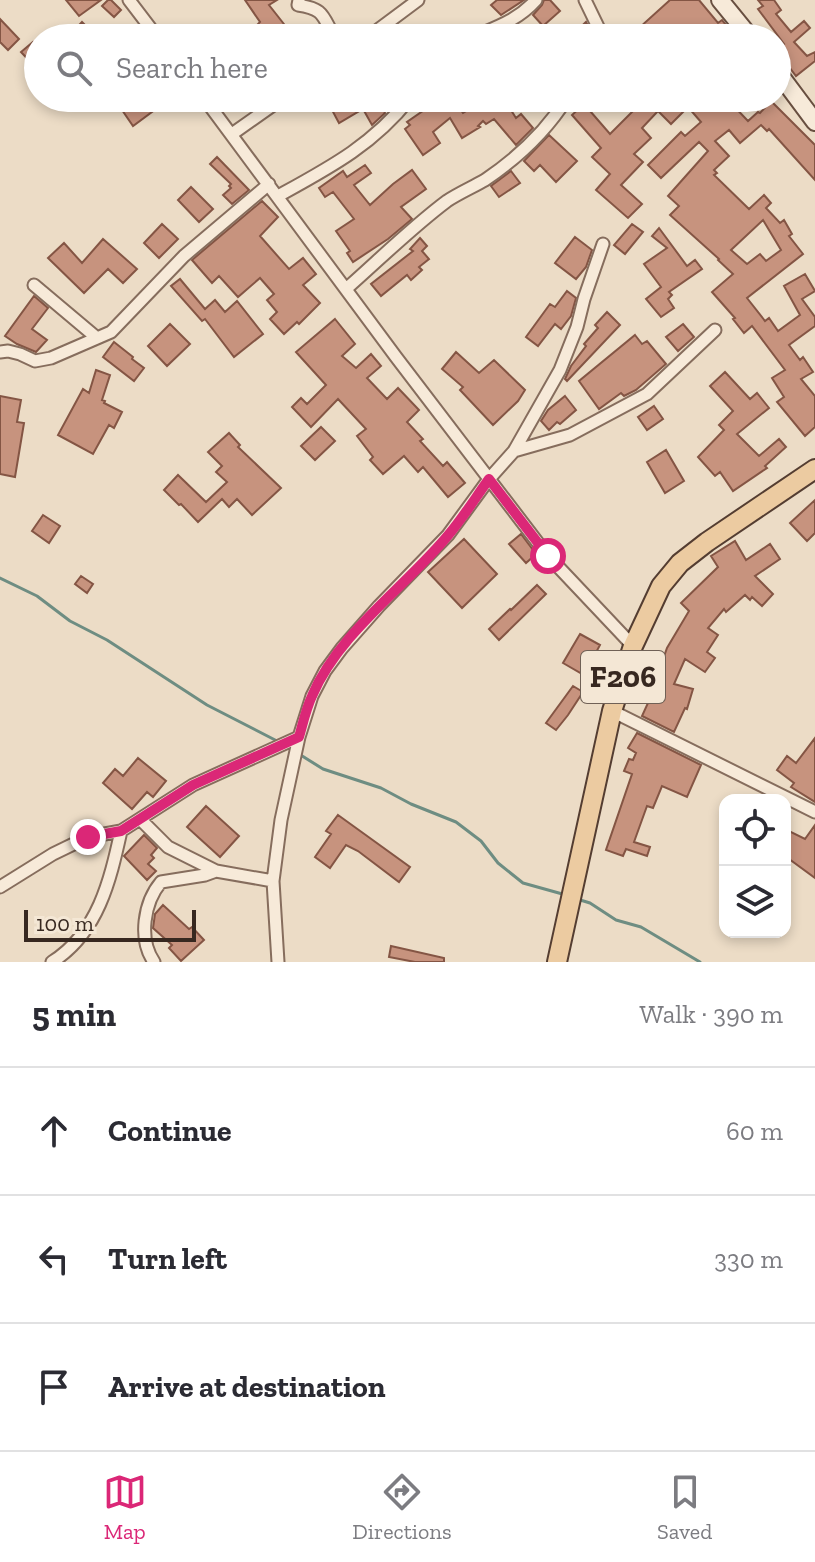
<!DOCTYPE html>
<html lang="en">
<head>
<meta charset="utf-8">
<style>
	body { margin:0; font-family:"Zilla Slab",serif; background:#f2f2f3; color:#2b2b33 }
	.controls { position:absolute; right:24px; bottom:24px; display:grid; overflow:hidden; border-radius:16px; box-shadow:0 4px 12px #0003 }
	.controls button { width:72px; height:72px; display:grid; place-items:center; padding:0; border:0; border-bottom:2px solid #e1e1e2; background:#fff; color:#2b2b33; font:40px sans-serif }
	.scale { position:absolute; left:24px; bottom:20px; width:172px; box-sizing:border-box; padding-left:8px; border:4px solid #372820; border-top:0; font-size:22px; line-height:28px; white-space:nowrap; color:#372820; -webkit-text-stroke:6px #f4e7d5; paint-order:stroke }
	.stop { position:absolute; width:24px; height:24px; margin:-18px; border:6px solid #db2777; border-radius:50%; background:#fff }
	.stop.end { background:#db2777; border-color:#fff; box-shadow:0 2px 8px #0008 }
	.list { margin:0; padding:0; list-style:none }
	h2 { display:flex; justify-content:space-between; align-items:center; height:104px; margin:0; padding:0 32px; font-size:34px }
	h2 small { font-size:26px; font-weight:400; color:#7c7c81 }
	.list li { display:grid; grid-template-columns:52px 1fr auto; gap:24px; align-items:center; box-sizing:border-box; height:128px; padding:0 32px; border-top:2px solid #e1e1e2 }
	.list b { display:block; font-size:30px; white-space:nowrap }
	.list em { font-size:26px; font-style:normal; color:#7c7c81 }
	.icon { flex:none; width:44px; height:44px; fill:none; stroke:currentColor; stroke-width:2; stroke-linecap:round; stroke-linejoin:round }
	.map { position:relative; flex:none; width:815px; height:962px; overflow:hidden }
	.search { position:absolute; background:#fff; box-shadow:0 4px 12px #0003; left:24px; right:24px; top:24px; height:88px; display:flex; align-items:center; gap:20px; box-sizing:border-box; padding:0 28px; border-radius:44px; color:#7c7c81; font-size:30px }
	.sheet { height:488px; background:#fff }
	nav { display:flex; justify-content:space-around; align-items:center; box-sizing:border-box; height:112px; border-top:2px solid #e1e1e2; background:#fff; font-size:22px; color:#7c7c81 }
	nav a { display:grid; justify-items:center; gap:4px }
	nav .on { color:#db2777 }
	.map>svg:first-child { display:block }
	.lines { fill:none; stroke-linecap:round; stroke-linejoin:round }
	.stream { stroke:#6e8d82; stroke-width:3 }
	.building { fill:#c7937e; stroke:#845544; stroke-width:2; fill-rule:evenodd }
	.street-casing { stroke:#866d5d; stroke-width:15 }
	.secondary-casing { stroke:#684f40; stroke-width:20 }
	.primary-casing { stroke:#543d31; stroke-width:22 }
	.street { stroke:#f7ead9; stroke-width:11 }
	.secondary { stroke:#f7ead9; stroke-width:16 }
	.primary { stroke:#eccba1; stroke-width:18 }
	.route { stroke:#db2777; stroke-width:10 }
	.labels { text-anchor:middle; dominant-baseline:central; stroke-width:7; stroke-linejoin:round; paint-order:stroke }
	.shield { fill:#f4e7d5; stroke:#706156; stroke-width:2 }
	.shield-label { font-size:30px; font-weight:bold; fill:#372820 }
</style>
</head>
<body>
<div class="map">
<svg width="815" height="962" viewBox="0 0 815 962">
	<rect width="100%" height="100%" fill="#ecdcc6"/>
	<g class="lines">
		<path class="stream" d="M0 578 37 596 70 621 107 640 207 705 279 742
			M299 754 323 769 381 788 411 804 456 822 481 841 498 863 523 883 566 895
			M577 899 590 903 616 920 641 927 700 962"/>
	</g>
	<path class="building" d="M66 0H101L79 16Z
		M108 0H111L121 10 114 17 102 6Z
		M245 0H277L269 5 291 33 285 38H269L258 24 260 22Z
		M497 0H524L501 15 491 5Z
		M544 0H550L560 11 543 26 533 15 542 5Z
		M670 0H699L718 23 722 20 737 38H665L660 32 653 38H648L639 28Z
		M758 0H774L781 10 776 14 791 32 804 21 810 28 794 42 807 56 815 52V61L796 76 777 51V49L784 44 758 9 763 6Z
		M0 19 19 39 8 50 0 42Z
		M82 22 98 38H67Z
		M586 22 591 32 590 38H569Z
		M513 28 521 38H495L498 36Z
		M33 42 38 48V70L21 52Z
		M132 98H154L160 106 133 126 120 107Z
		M353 98H392L382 107 385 113 372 125 363 109 339 123 332 110Z
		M419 98H452L463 113 488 98 493 106 504 99 516 118 521 114 533 128 516 145 494 119 486 124 483 121 478 126 480 127 462 138 450 118 433 132 440 143 423 155 405 129 410 125 407 122 427 108Z
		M637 98H670L675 104 680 98H716L724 107 730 102 748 121 758 112 760 113 771 101 815 145V180L769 129 767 131 761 125 740 143 729 130 715 141 729 156 714 170 717 173 714 175 749 209 764 195 771 203 766 208 780 223 784 220 792 234 789 236 803 254 747 298 765 321 769 318 778 331 800 315 784 286 805 274 815 291 802 299 815 317V326L789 345 800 360 803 357 813 372 801 379 815 396V427L805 436 777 402 784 397 772 378 785 370 752 326 744 333 733 319 735 318 712 292 733 274 718 260 719 259 670 215 679 206 668 196 708 151 699 142 661 178 648 165 681 132 685 136 701 122 688 107 671 124 658 111 642 128 651 138 634 154 643 162 621 185 642 204 628 218 596 190 610 174 592 157 601 148 572 115 584 104 610 134 632 112 628 108ZM763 220 781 250 766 261 760 254 747 264 731 250Z
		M549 135 577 161 556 182 540 165 534 171 524 161Z
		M217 157 249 190 232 204 223 195 231 188 229 186 231 184 210 164Z
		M365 165 371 173 354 185 370 205 393 184 412 170 426 189 401 207 412 219 388 239 353 262 347 253 350 251 336 231 354 219 333 192 325 197 319 188 343 171 347 177Z
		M511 171 520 183 499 197 491 186Z
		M191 187 213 209 199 222 178 200Z
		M262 201 278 217 260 236 289 269 303 258 316 274 303 285 320 303 299 324 297 322 284 334 270 319 277 312 267 300 274 294 260 278 238 297 219 276 212 283 192 260Z
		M162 224 178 239 159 258 144 243Z
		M632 224 643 232 625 254 614 245Z
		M659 228 687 266 695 260 702 269 669 292 672 295 668 299 674 308 661 317 646 299 661 287 644 264 667 248 652 236Z
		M575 237 592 250 586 267 576 279 555 263Z
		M420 238 427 246 422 251 429 259 419 267 422 270 411 280 407 275 381 296 371 284 413 251 410 249Z
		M103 239 137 269 123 283 108 269 84 293 48 258 64 243 82 263Z
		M180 279 205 309 215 300 225 312 237 301 263 334 234 357 205 319 202 321 171 286Z
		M567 291 576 298 571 316 561 329 555 324 538 346 526 337 550 304 555 307Z
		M34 296 48 308 32 329 47 340 36 352 17 344 5 336Z
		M607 312 620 325 567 381 565 379 571 366 586 346 584 344 598 328 595 325Z
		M335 319 355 344 342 356 356 368 371 354 381 366 367 378 387 399 398 388 419 410 407 422 423 439 420 441 443 466 447 462 465 483 448 497 423 467 418 472 404 456 383 474 370 460 373 457 357 436 366 429 338 399 311 427 292 407 301 398 307 404 326 385 296 352Z
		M170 324 190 344 167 366 148 346Z
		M683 324 694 337 678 351 666 337Z
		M635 335 642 344 647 341 666 364 636 390 624 396 621 393 599 409 579 381Z
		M114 342 133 357 132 359 144 368 134 381 103 357Z
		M456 352 479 373 494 360 525 390 518 401 493 425 460 390 463 387 442 369Z
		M96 370 110 375 102 400 105 401 104 403 122 412 114 428 109 425 93 454 58 435 83 389 89 393Z
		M725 372 750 399 757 393 769 408 737 434 759 456 779 439 786 447 765 466 767 468 733 491 720 472 715 476 698 457 724 430 719 425 733 411 710 386Z
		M0 396 21 400 17 422 24 423 15 477 0 474Z
		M565 396 576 410 560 424 557 422 549 430 541 421 548 410Z
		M654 406 663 419 647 430 638 417Z
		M321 427 335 441 315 460 301 446Z
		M229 433 240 445 238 447 281 488 252 515 237 499 229 507 222 499 198 522 181 504 179 505 164 490 178 475 206 502 227 482 216 472 222 466 208 452Z
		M666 450 684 481 665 493 647 462Z
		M815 500V533L807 541 790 523Z
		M43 515 60 526 49 543 32 531Z
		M521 534 536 554 526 563 509 544Z
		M464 539 497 574 462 608 428 572Z
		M735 541 746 560 770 544 780 559 755 576 773 594 762 606 752 597 750 600 745 595 726 612 724 609 708 628 718 635 707 652 715 658 705 672 685 659 674 684 693 689 687 709 685 708 674 732 642 716 653 692 652 691 667 648 689 611 681 603 718 567 711 556Z
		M81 576 93 584 87 593 75 584Z
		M537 585 546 594 499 640 489 629 510 609 511 610Z
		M580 634 600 645 584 675 563 663Z
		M573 686 583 692 568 715 556 730 546 723Z
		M637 733 701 765 687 797 662 786 653 808 647 806 634 842 650 847 647 856 626 849 623 856 606 850 632 774 624 771 629 759 633 760 636 753 628 748Z
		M815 738V802L791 787 794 783 777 770 787 756 796 763Z
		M138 758 166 781 153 797 147 792 132 809 103 783 115 769 123 776Z
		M206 806 239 836 220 857 187 827Z
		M338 815 410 867 399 882 358 851 346 845 330 868 315 857 331 834 326 831Z
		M815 825V878L785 856V829L805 839Z
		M144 835 157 848 151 855 154 858 148 864 156 871 147 880 124 856Z
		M163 905 189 929 192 927 204 940 181 961 169 948 172 945 153 928 155 914Z
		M391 946 444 958V962H415L389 957Z"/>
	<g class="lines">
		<g class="street-casing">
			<path id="street" d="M129 0 158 38
				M299 0 298 5C325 9 322 16 335 38
				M585 0 600 31 598 38
				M367 38 418 0
				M471 38C496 27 517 21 536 0
				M204 98 396 357 548 556 633 646
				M232 134 283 98
				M278 196C329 168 373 145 410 98
				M34 285 97 338
				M346 289C379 260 411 228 447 201 459 193 473 187 485 180 516 159 547 130 567 98
				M0 352 8 351 20 354 35 361 51 358 111 332 184 256 269 184
				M514 451 570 435 647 394 715 330
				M612 711 815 812
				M141 820 168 847 216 871
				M0 887 53 854 88 837 121 831 193 785 299 737
				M52 962C98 933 110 881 121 831
				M154 962C138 939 144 902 161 882L205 875 216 871 273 881
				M278 962 273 881 281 820 299 737 312 696 325 671 342 648 379 606 448 535 489 479 514 451 560 370 577 327 584 299 603 244"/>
		</g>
		<g class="secondary-casing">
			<path id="secondary" d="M720 0 751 38
				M777 71 815 122"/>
		</g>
		<g class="primary-casing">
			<path id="primary" d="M557 962 612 711 633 646 661 586 680 563 707 542 815 469"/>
		</g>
		<use href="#street" class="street"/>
		<use href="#secondary" class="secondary"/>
		<use href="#primary" class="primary"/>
	</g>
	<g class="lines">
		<path class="route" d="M88 837 121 831 193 785 299 737C303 723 306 709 312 696 339 632 407 586 450 533 464 516 476 497 489 479L548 556"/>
	</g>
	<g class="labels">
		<rect class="shield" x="581" y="651" width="84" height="52" rx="6"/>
		<g class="shield-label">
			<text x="623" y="677">F206</text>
		</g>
	</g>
</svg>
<div class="controls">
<button><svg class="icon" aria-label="locate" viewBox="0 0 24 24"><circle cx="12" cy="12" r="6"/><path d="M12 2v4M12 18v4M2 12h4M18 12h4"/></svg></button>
<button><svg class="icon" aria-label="layers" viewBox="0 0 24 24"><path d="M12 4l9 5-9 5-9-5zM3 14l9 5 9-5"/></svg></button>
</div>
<div class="scale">100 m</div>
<div class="stop" style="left:548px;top:556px"></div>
<div class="stop end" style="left:88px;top:837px"></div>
<div class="search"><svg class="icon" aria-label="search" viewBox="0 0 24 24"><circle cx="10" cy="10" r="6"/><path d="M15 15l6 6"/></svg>Search here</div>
</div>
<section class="sheet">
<h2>5 min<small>Walk · 390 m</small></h2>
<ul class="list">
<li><svg class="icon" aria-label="ahead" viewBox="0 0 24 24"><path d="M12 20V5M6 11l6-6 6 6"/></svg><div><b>Continue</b></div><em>60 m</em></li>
<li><svg class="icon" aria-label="left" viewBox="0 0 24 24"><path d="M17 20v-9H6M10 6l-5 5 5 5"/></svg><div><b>Turn left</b></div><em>330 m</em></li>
<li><svg class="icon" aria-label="arrive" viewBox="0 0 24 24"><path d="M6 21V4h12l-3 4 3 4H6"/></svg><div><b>Arrive at destination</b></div></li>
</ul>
</section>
<nav>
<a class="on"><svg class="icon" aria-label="map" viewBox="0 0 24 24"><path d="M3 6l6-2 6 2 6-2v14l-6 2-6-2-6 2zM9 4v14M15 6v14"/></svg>Map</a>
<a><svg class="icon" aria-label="directions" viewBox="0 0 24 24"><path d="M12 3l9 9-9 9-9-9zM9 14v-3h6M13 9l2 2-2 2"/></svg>Directions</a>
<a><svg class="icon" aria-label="saved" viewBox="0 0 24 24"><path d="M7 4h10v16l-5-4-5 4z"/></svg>Saved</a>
</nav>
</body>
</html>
